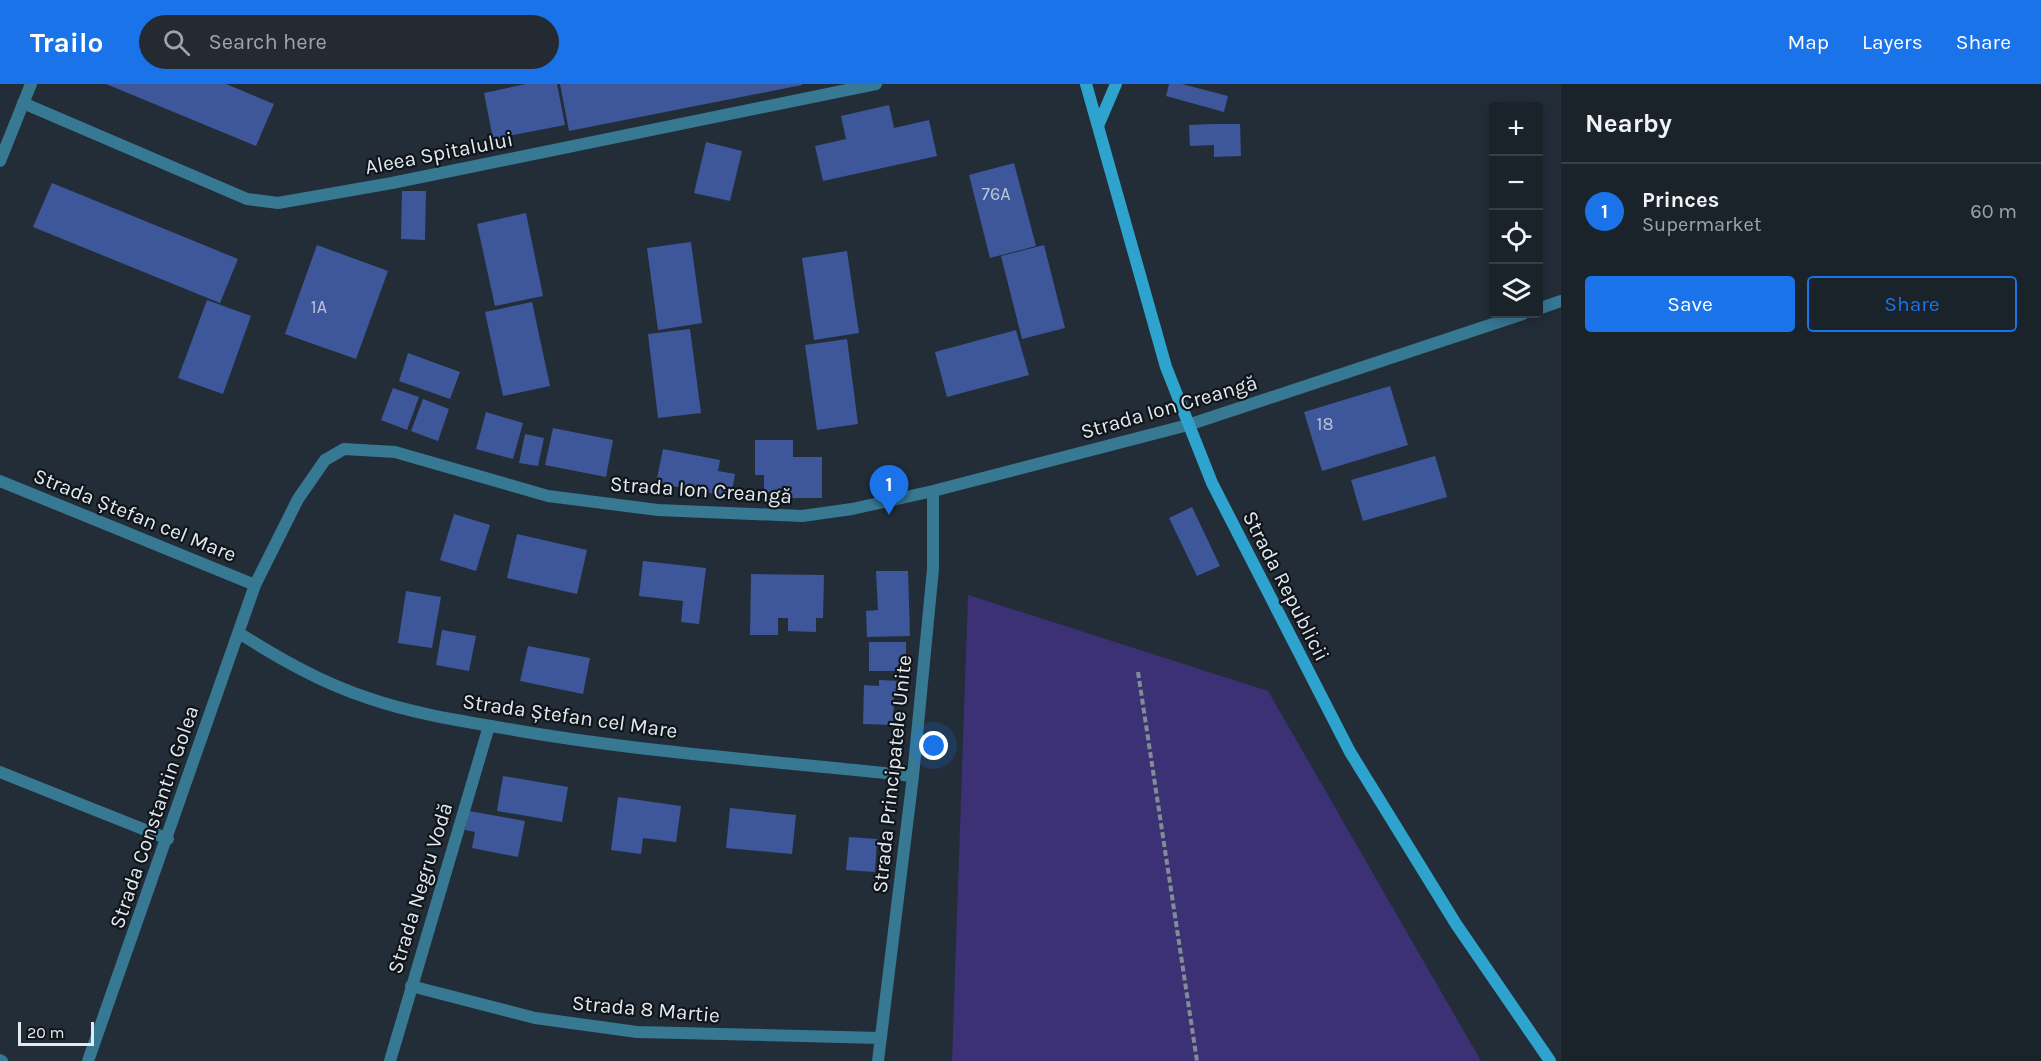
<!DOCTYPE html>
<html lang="en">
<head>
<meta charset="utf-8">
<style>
	body { margin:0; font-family:Karla,sans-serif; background:#232a32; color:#f1f3f6 }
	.controls { position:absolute; right:18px; top:18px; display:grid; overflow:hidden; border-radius:6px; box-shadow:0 3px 15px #0003 }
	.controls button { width:54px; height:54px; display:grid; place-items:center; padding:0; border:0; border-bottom:2px solid #383f47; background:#1a222a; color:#f1f3f6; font:30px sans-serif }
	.scale { position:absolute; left:18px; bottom:15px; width:76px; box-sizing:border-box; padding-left:6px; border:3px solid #e2e9f1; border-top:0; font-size:16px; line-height:21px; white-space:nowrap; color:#e2e9f1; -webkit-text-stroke:4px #10151a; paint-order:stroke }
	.you { position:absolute; left:934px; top:662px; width:21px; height:21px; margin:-15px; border:4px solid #fff; border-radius:50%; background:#1a73e8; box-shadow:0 0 0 9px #1a73e833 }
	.badge { display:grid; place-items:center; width:39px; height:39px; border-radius:50%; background:#1a73e8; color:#fff; font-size:20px; font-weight:700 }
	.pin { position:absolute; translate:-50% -50px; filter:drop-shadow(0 2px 3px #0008) }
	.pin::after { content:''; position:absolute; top:32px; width:21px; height:18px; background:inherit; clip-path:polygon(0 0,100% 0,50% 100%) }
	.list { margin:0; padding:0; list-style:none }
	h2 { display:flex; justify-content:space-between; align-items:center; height:78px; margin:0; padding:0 24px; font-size:26px }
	h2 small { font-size:20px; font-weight:400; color:#9fa4a8 }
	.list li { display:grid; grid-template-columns:39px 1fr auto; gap:18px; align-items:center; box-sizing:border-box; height:96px; padding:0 24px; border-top:2px solid #383f47 }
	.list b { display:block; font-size:22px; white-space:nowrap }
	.list p { margin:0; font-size:20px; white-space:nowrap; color:#9fa4a8 }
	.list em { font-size:20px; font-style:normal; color:#9fa4a8 }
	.actions { display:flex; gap:12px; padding:18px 24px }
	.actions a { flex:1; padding:14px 0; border:2px solid #1a73e8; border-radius:6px; text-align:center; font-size:21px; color:#1a73e8 }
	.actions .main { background:#1a73e8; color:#fff }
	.icon { flex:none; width:33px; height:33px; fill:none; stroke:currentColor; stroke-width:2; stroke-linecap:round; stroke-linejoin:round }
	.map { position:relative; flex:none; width:1561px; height:977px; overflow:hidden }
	header { display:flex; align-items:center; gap:36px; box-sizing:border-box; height:84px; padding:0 30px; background:#1a73e8; color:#fff }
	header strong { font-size:28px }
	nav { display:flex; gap:33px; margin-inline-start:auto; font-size:21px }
	.search { width:420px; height:54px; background:#232a32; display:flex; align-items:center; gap:15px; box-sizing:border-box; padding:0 21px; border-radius:33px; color:#9fa4a8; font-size:22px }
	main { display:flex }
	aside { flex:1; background:#1a222a }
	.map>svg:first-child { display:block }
	.green { fill:#3b3174 }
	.building { fill:#3e579a }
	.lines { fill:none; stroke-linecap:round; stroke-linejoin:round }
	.path { stroke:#838c96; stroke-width:4; stroke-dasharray:6 3; stroke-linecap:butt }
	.lane { stroke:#377893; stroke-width:12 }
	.street { stroke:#377893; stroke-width:12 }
	.secondary { stroke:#2da3cd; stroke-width:12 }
	.labels { text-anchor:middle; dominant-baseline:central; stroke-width:4.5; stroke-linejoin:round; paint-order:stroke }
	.number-label { font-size:18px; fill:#b9c4db }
	.street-label { font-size:21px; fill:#e2e9f1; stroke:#10151a }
</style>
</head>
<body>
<header>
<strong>Trailo</strong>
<div class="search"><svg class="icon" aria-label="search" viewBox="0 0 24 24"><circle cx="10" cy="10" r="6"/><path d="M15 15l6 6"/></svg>Search here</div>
<nav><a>Map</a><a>Layers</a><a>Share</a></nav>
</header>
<main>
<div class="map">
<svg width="1561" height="977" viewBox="0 0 1561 977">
	<rect width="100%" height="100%" fill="#222d38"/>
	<path class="green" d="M968 511 1268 607 1481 977H952Z"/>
	<path class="building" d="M106 0H226L274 20 256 62Z
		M526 0H557L565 41 493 55 484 9Z
		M560 0H802V1L569 47Z
		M1169 0H1182L1228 12 1224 28 1166 12Z
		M889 21 894 44 929 36 937 72 823 97 815 62 846 55 841 32Z
		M1214 40H1240L1241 72 1214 73V61L1190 62 1189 41Z
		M706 58 742 67 730 117 694 109Z
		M1014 79 1036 162 990 174 969 91Z
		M52 99 238 175 220 219 33 143Z
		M402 107H426L425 156 401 155Z
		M526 129 543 212 495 222 477 140Z
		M691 158 702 239 658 246 647 164Z
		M317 161 388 187 356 275 285 250Z
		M1044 161 1065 244 1022 255 1001 172Z
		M847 167 859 249 814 256 802 174Z
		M207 216 251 232 223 310 178 294Z
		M532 218 550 302 503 312 485 228Z
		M690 245 701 329 658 334 648 250Z
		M1016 246 1029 291 947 313 935 268Z
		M847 255 858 340 817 346 805 261Z
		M408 269 460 288 450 315 399 297Z
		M1390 302 1408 361 1322 387 1304 328Z
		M393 304 419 313 407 346 381 336Z
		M423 315 449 325 438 357 411 347Z
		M486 328 523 339 513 375 476 365Z
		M553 344 613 356 606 393 545 381Z
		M525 350 544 354 538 382 519 379Z
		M755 356H793V373H822V414H764V391H755Z
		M663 365 720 376 718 387 735 390 731 413 656 399Z
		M1435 372 1447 413 1363 437 1351 396Z
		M1192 423 1220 482 1197 492 1169 434Z
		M454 430 490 441 476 487 440 476Z
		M517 450 587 466 577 510 507 494Z
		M643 477 706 484 699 540 681 538 683 517 639 512Z
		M876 487H908L910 552 867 553 866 527 878 526Z
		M751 490 824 491 823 534H816V548L788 547V534H778V551H750Z
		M406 507 441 513 432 564 398 559Z
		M442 546 476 552 469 587 436 581Z
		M869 558H906V587H869Z
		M528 562 590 574 583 610 520 597Z
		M879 596 899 597 898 613H894L893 641 863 640 864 601 879 602Z
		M503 692 568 703 562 738 497 727Z
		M618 713 681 722 676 758 643 754 641 770 611 766Z
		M730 724 796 731 792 770 726 764Z
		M469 727 525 737 518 773 472 764 475 748 465 746Z
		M849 753 877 755 875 788 846 786Z"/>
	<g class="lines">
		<path class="path" d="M1138 588 1197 977"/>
		<path class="lane" d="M23 19 247 115 278 119 392 99 876 0"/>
		<path class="street" d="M0 77 31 0
			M1538 225 1561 217
			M0 397 255 501
			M239 549C280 575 322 599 368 614 417 631 469 638 520 647 650 669 782 678 913 692
			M0 688 168 755
			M411 902 535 934 637 948 881 954
			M0 976 2 977
			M88 977 255 501 298 415 325 376 344 365 395 368 548 412 658 426 802 432 852 425 933 407 1188 341 1523 230
			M390 977 489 642
			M878 977 913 692 933 485V407"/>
		<path class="secondary" d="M1086 0 1166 283 1212 399 1350 668 1456 840 1550 977
			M1098 42 1116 0"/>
	</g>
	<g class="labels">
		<g class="number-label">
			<text x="996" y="110">76A</text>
			<text x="319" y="223">1A</text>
			<text x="1325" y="340">18</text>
		</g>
		<g class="street-label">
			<text transform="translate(439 69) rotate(-11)">Aleea Spitalului</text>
			<text transform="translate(1169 323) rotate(-16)">Strada Ion Creangă</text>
			<text transform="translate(701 406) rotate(4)">Strada Ion Creangă</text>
			<text transform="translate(135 431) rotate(22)">Strada Ștefan cel Mare</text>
			<text transform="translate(1286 502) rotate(63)">Strada Republicii</text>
			<text transform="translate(570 632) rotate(8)">Strada Ștefan cel Mare</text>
			<text transform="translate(892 690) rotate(-84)">Strada Principatele Unite</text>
			<text transform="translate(154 733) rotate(-71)">Strada Constantin Golea</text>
			<text transform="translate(420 804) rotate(-73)">Strada Negru Vodă</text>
			<text transform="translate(646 925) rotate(5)">Strada 8 Martie</text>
		</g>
	</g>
</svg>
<div class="controls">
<button>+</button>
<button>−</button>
<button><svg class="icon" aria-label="locate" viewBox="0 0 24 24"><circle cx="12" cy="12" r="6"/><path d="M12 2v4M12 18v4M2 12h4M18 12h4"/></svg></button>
<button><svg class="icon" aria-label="layers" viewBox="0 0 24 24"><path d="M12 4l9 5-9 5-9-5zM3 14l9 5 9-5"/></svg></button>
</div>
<div class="scale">20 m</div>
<div class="you"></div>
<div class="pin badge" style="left:889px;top:431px">1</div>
</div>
<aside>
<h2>Nearby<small></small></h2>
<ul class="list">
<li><span class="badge">1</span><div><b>Princes</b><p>Supermarket</p></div><em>60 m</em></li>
</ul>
<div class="actions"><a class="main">Save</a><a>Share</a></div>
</aside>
</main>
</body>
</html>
